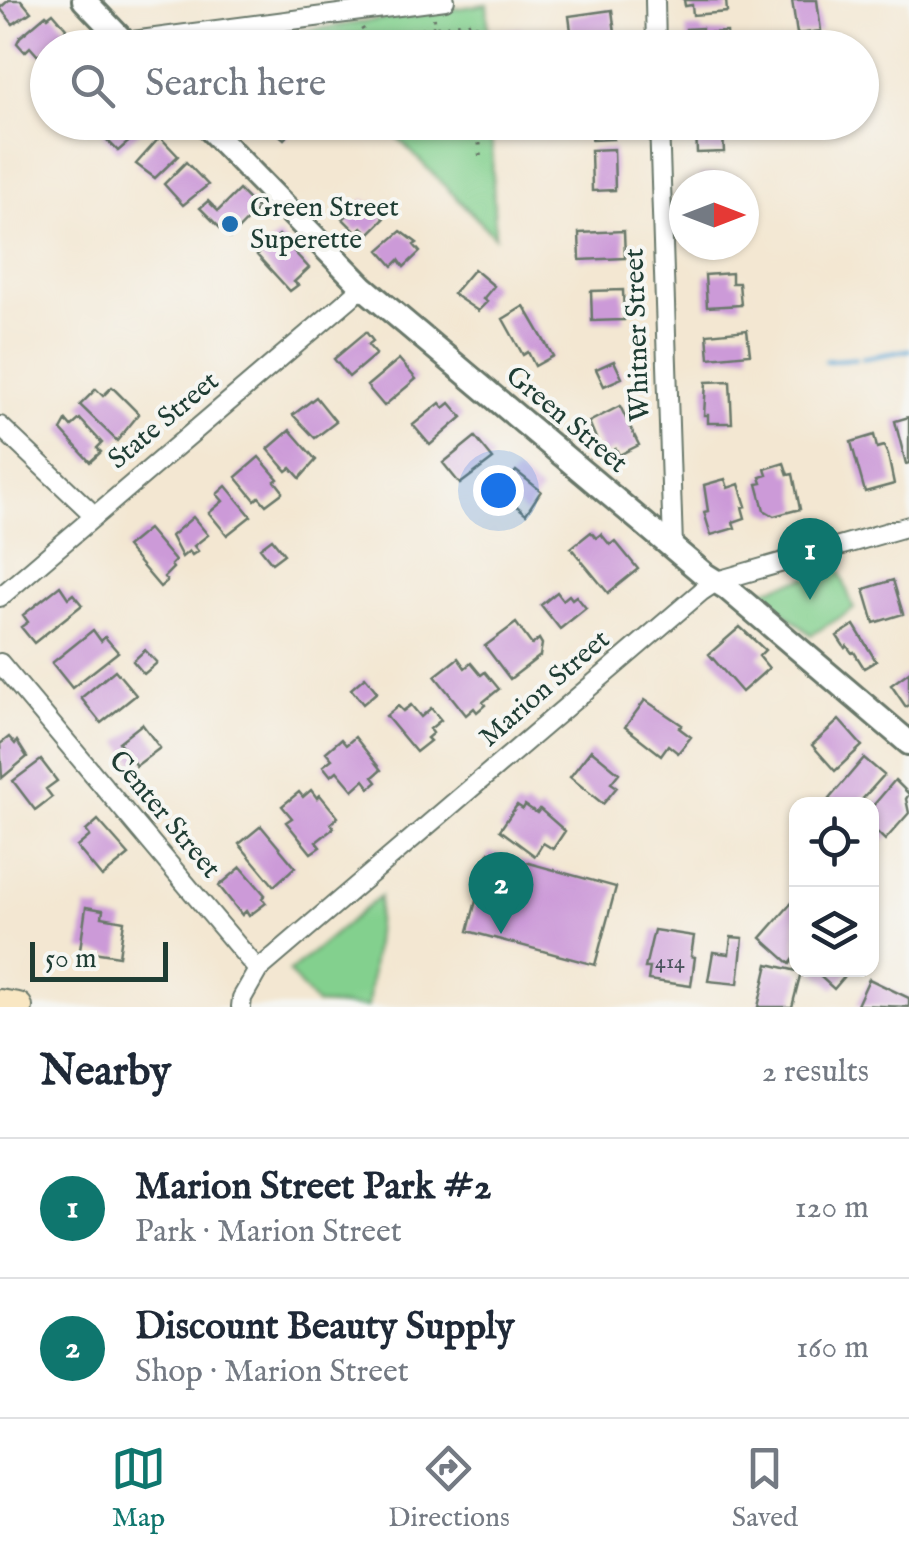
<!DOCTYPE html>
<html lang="en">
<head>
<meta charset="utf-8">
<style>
	body { margin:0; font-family:"IM FELL English",serif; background:#f2f2f3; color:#1f2937 }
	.controls { position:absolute; right:30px; bottom:30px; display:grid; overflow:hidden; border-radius:20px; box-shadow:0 2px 8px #0004 }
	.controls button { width:90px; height:90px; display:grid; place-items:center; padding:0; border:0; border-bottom:2px solid #e0e1e3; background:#fff; color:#1f2937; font:50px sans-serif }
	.compass { position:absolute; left:669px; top:170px; width:90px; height:90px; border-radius:50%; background:#fff; box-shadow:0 2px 8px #0004; rotate:90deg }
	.scale { position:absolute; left:30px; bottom:25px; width:138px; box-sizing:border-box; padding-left:10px; border:5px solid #1f3d34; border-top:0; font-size:28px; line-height:35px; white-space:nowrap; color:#1f3d34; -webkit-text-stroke:8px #f6f6f2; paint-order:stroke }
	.you { position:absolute; left:498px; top:490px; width:35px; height:35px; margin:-25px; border:8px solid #fff; border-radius:50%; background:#1a73e8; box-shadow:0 0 0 15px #1a73e833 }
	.badge { display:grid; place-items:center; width:65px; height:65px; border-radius:50%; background:#0f766e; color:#fff; font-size:32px; font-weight:700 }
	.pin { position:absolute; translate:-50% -82px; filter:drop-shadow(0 2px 5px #0008) }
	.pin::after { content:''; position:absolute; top:52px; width:35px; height:30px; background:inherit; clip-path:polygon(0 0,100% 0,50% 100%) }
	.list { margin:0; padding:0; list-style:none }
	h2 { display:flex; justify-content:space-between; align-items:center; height:130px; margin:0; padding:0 40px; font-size:42px }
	h2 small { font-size:32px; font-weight:400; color:#747a83 }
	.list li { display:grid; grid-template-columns:65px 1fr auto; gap:30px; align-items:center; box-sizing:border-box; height:140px; padding:0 40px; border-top:2px solid #e0e1e3 }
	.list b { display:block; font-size:38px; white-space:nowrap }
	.list p { margin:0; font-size:32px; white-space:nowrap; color:#747a83 }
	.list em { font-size:32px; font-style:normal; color:#747a83 }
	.icon { flex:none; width:55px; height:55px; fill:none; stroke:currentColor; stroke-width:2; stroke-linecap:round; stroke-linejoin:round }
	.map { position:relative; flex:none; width:909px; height:1007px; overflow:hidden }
	.search { position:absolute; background:#fff; box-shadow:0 2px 8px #0004; left:30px; right:30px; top:30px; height:110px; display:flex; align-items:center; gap:25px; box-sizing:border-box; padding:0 35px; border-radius:55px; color:#747a83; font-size:38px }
	.sheet { height:410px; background:#fff }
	nav { display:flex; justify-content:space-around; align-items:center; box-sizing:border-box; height:140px; border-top:2px solid #e0e1e3; background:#fff; font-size:28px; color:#747a83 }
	nav a { display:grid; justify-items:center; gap:5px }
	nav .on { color:#0f766e }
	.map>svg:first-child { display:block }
	.green { fill:#83d08e; stroke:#518661; stroke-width:2.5 }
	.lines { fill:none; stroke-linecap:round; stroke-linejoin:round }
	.stream { stroke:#5ba6d3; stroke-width:5 }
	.building { fill:#cc9ad8 }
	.minor-casing { stroke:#69786b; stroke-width:22 }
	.tertiary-casing { stroke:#69786b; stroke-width:28 }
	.secondary-casing { stroke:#69786b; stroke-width:32 }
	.path { stroke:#69786b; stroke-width:4; stroke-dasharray:2.5 8; stroke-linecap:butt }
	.minor { stroke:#fff; stroke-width:18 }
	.tertiary { stroke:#fff; stroke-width:22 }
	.secondary { stroke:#f9e7c3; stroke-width:28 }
	.poi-dot { fill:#1f6fb2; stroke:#f6f6f2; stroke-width:4 }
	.labels { text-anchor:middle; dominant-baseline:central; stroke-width:8; stroke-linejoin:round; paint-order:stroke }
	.number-label { font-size:22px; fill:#4a545d }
	.poi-label { font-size:28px; fill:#1f3d34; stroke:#f6f6f2; text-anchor:start }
	.street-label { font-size:28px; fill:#1f3d34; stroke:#f6f6f2 }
</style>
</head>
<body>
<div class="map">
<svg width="909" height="1007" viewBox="0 0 909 1007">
	<rect width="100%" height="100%" fill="#f6f6f2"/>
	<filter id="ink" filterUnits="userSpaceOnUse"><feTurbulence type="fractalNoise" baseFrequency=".01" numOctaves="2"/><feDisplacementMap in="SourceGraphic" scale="20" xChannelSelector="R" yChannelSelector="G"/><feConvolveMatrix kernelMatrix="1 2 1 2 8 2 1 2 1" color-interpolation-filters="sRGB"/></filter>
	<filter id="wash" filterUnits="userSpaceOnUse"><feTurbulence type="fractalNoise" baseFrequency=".0048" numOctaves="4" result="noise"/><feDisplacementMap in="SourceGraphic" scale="40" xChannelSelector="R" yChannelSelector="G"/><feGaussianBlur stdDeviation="2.25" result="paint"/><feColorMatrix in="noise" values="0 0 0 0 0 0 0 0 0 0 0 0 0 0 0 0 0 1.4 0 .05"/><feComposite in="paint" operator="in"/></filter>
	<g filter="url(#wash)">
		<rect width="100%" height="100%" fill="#f3e7d2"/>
		<path class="green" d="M487 4 489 47H310L296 32Z
			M383 123H491L495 237Z
			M839 569 854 609 811 635 759 591Z
			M380 896 368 1007 316 1004 289 972Z"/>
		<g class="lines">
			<path class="stream" d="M863 358 909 350
				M826 361 855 359"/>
		</g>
		<g id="blocks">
			<path class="building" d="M9 0H21L31 12 13 24 0 8Z
				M684 0H726L727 12 693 15 692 5 685 6Z
				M792 0H817L821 31 797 34Z
				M612 10 615 33 572 39 569 16Z
				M53 13 66 28 63 34 38 56 30 47 25 52 17 43 20 37 46 15 48 17Z
				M522 28 524 48H491L489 32Z
				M702 28V33L727 32 728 48H688L686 29Z
				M115 122H146L148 125 118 151 102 135Z
				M264 122H300L284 139Z
				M592 122H616L614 139 592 140Z
				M732 122 733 134H723L724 152 697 153 696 130 701 129 700 124Z
				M160 137 178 156 155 178 136 164Z
				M614 149 615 190 592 191 591 150Z
				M186 162 208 185 183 205 164 184Z
				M711 174 737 176 738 185H700V175Z
				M239 190 258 209 230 238 200 208 208 201 218 211Z
				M364 199 369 205 373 201 384 219 369 234 362 227 356 232 343 219Z
				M401 231 417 243 414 245 420 252 404 267 399 260 393 266 379 250Z
				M624 231 625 258 580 260 579 233Z
				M279 235 309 268 294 282 298 285 290 291 257 255Z
				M474 269 494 286 483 299 487 302 478 311 453 294Z
				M732 273V283H739L741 305 707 307 705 275Z
				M623 290 624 320 592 321 591 291Z
				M524 306 553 356 535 366 528 352 523 355 503 319Z
				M747 330 750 354 709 358 707 334Z
				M366 332 373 341 368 345 376 354 349 377 334 359Z
				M399 359 416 379 384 406 367 386Z
				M614 361 622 378 604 386 596 369Z
				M730 381 732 423H708V415H704L706 382Z
				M112 387 139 414 117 441 80 405 96 389 103 396Z
				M316 397 336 422 315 438 293 415Z
				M440 403 444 408 450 403 462 417 430 445 413 425Z
				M620 406 639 445 619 455 616 449 603 455 589 422Z
				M909 417V463L906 464 895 421Z
				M80 419 102 443 97 448 101 452 90 462 61 430 66 421 71 427Z
				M290 430 316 460 300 478 291 468 287 471 268 449Z
				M874 435 877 448 884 446 888 455 894 484 865 492 851 442Z
				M475 437 493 459 460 484 443 463Z
				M259 457 278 479 275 481 282 490V493L266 505 259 497 255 500 236 477Z
				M784 463 788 475 793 474 800 509 774 516 764 510 757 484 762 483 760 477 767 475 765 469Z
				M516 471 541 491 526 514 499 491Z
				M725 479 728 488 739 484 746 506 742 507 745 518 733 522 735 528 711 535 704 512 708 511 704 485Z
				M226 486 251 516 227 535 209 513 223 501 217 494Z
				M193 517 208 535 194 546 198 551 192 555 189 551 182 557 171 536Z
				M148 529 175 561 171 565 173 568 164 577 167 581 160 587 126 547Z
				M591 532 596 538 601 534 610 545 615 541 638 569 608 593 571 548Z
				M272 539 284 554 272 563 260 548Z
				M893 580 903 614 874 623 864 589Z
				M60 586 68 598 73 594 82 605 34 643 21 627 28 622 23 615Z
				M557 592 563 600 569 595 572 599 576 596 586 608 560 629 541 605Z
				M516 623 532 645 539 639 542 644 540 656 510 679 485 646Z
				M854 625 876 661 864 668 854 652 852 653 847 646 845 648 837 636Z
				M740 627 765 650 759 656 769 668 742 692 709 654Z
				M93 630 101 641 105 637 118 652 72 688 52 663Z
				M145 650 157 663 144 674 133 661Z
				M458 658 465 668 471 663 481 675 485 672 499 689 483 702 485 705 477 712 474 708 466 715 435 676Z
				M115 670 136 695 101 723 81 698Z
				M909 672V705L906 707 891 685Z
				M365 677 377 692 363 704 351 689Z
				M645 700 682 725 679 728 691 737 678 753 668 745 661 755 625 727Z
				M411 705 421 717 431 708 441 720 430 729 433 733 427 738 430 741 416 752 386 716 398 706 403 711Z
				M839 720 862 746 835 771 812 745Z
				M142 724 160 748 136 766 119 742Z
				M9 737 15 744 17 741 27 757 2 778 0 744Z
				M355 737 381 770 373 777 377 782 370 788 364 780 353 790 337 771 331 776 323 766 332 759 326 752 341 739 346 745Z
				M591 750 619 773 611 783 617 787 603 804 570 777Z
				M864 758 884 775 858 804H836L829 799Z
				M41 760 57 781 46 789 52 797 35 810 13 781Z
				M895 780 909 794 906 799 909 813 885 840 878 833 874 837 872 807Z
				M311 790 317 798 320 795 338 817 331 823 334 828 316 842 320 847 311 853 286 822 292 818 282 806 299 792 303 797Z
				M517 805 523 809 525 805 537 813 540 809 565 831 553 849 543 843 535 856 500 830Z
				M98 820 129 855 102 877 77 847 90 836 86 831Z
				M261 826 295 867 274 886 239 844Z
				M489 852 616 887 595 965 468 931Z
				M241 867 265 895 262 898 266 903 249 916 246 911 242 915 219 886Z
				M796 898V956L790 964 761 938Z
				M86 907 103 910 102 917 124 921 119 956 80 950Z
				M654 930 694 936 691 956 695 957 691 986 648 980 650 968H645Z
				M731 937 743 938 738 984 708 981 713 952 729 954Z
				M768 964 801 972 792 1007H758Z
				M812 969H851L834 989Z
				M869 979 909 998V1007L857 1005Z"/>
		</g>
	</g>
	<g filter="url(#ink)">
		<use href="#blocks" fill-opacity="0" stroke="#69786b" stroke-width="2.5"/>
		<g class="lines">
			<g class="minor-casing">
				<path id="minor" d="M655 0 656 48
					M125 42 445 0
					M659 122 673 546
					M0 426 95 516
					M0 597 363 287
					M0 663 258 970 242 998 241 1007
					M258 970 702 591 717 581 909 526"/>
			</g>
			<g class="tertiary-casing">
				<path id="tertiary" d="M84 0 130 48
					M203 122 363 287 704 574 728 589 909 743"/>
			</g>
			<g class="secondary-casing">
				<path id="secondary" d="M0 1004 18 1007"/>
			</g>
			<path class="path" d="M434 18 435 27 476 22 474 48
				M362 28 374 47 415 30 435 27
				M479 122 480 164"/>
			<use href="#minor" class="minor"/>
			<use href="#tertiary" class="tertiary"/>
			<use href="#secondary" class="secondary"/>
		</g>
	</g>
	<circle class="poi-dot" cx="230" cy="224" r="10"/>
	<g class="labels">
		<g class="number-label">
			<text x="670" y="962">414</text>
		</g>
		<g class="poi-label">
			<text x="250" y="208">Green Street<tspan x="250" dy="32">Superette</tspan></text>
		</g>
		<g class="street-label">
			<text transform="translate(638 335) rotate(-92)">Whitner Street</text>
			<text transform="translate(566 420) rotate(40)">Green Street</text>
			<text transform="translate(164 421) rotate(-40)">State Street</text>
			<text transform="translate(545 689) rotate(-41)">Marion Street</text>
			<text transform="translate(164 815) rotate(50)">Center Street</text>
		</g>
	</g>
</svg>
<div class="controls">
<button><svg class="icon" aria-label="locate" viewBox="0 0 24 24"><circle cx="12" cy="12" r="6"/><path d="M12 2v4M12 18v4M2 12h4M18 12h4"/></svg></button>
<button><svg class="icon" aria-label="layers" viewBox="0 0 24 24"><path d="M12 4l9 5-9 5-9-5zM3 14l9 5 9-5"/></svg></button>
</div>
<svg class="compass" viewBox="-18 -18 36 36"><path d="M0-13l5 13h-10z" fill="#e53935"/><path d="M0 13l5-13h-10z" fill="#747a83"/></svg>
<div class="scale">50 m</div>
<div class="you"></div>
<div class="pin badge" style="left:810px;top:600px">1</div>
<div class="pin badge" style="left:501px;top:934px">2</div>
<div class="search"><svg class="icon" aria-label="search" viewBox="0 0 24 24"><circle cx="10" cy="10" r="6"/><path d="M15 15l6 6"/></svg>Search here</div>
</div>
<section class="sheet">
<h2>Nearby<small>2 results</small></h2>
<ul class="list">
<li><span class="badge">1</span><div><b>Marion Street Park #2</b><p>Park · Marion Street</p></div><em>120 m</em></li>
<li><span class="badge">2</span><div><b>Discount Beauty Supply</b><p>Shop · Marion Street</p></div><em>160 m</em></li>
</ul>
</section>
<nav>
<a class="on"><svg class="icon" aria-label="map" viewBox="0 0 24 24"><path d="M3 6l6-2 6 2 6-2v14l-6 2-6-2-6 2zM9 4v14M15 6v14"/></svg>Map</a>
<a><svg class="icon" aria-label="directions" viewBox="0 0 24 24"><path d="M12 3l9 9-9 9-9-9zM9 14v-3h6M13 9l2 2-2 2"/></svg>Directions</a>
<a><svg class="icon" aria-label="saved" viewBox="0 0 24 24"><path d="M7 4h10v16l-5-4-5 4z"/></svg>Saved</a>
</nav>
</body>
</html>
